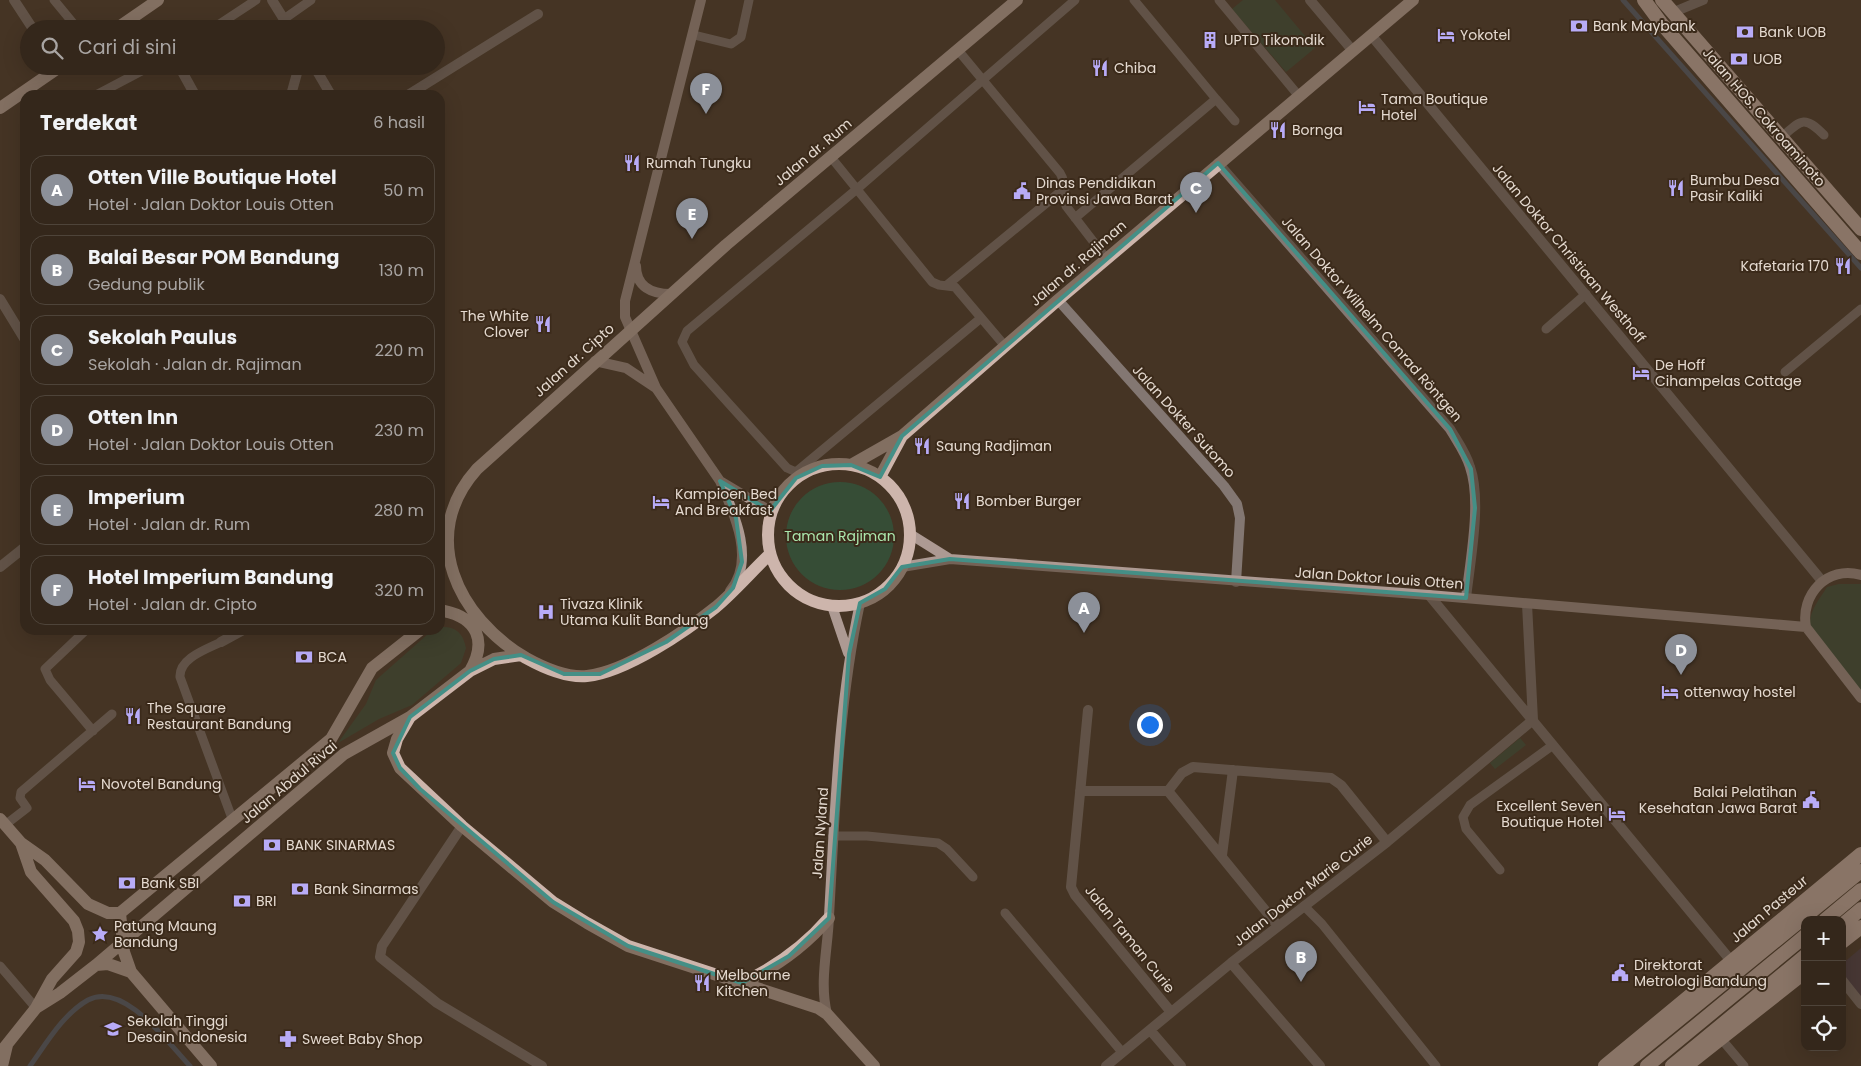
<!DOCTYPE html>
<html lang="id">
<head>
<meta charset="utf-8">
<style>
	body { margin:0; font-family:Poppins,sans-serif; background:#3c2f24; color:#f1f3f6 }
	.controls { position:absolute; right:15px; bottom:15px; display:grid; overflow:hidden; border-radius:10px; box-shadow:0 5px 20px #0002 }
	.controls button { width:45px; height:45px; display:grid; place-items:center; padding:0; border:0; border-bottom:1px solid #4e443a; background:#34271b; color:#f1f3f6; font:25px sans-serif }
	.you { position:absolute; left:1149px; top:724px; width:18px; height:18px; margin:-12px; border:4px solid #fff; border-radius:50%; background:#1a73e8; box-shadow:0 0 0 8px #1a73e833 }
	.badge { display:grid; place-items:center; width:32px; height:32px; border-radius:50%; background:#8c9099; color:#fff; font-size:16px; font-weight:700 }
	.pin { position:absolute; translate:-50% -41px; filter:drop-shadow(0 1px 2px #0008) }
	.pin::after { content:''; position:absolute; top:26px; width:18px; height:15px; background:inherit; clip-path:polygon(0 0,100% 0,50% 100%) }
	.list { margin:0; padding:0; list-style:none }
	h2 { display:flex; justify-content:space-between; align-items:center; height:65px; margin:0; padding:0 20px; font-size:21px }
	h2 small { font-size:16px; font-weight:400; color:#a9a5a3 }
	.list li { display:grid; grid-template-columns:32px 1fr auto; gap:15px; align-items:center; box-sizing:border-box; height:70px; margin:0 10px 10px; padding:0 10px; border:1px solid #4e443a; border-radius:15px }
	.list b { display:block; font-size:19px; white-space:nowrap }
	.list p { margin:0; font-size:16px; white-space:nowrap; color:#a9a5a3 }
	.list em { font-size:16px; font-style:normal; color:#a9a5a3 }
	.icon { flex:none; width:28px; height:28px; fill:none; stroke:currentColor; stroke-width:2; stroke-linecap:round; stroke-linejoin:round }
	.map { position:relative; flex:none; width:1861px; height:1066px; overflow:hidden }
	.search { position:absolute; background:#34271b; box-shadow:0 5px 20px #0002; left:20px; top:20px; width:425px; height:55px; display:flex; align-items:center; gap:12px; box-sizing:border-box; padding:0 18px; border-radius:28px; color:#a9a5a3; font-size:19px }
	.panel { position:absolute; background:#34271b; box-shadow:0 5px 20px #0002; left:20px; top:90px; width:425px; height:545px; border-radius:15px }
	.map>svg:first-child { display:block }
	.medical { fill:#493a48 }
	.green { fill:#364d36 }
	.lines { fill:none; stroke-linecap:round; stroke-linejoin:round }
	.stream { stroke:#515d72; stroke-width:5 }
	.service { stroke:#837772; stroke-width:9 }
	.minor { stroke:#837772; stroke-width:10 }
	.secondary { stroke:#ad9a93; stroke-width:10 }
	.primary { stroke:#cdb5ac; stroke-width:12 }
	.trunk { stroke:#dcc2b7; stroke-width:14 }
	.trunk-bridge { stroke:#dcc2b7; stroke-width:14 }
	.marked { fill:none; stroke:#448f86; stroke-width:4; stroke-linejoin:round }
	.labels { text-anchor:middle; dominant-baseline:central; stroke-width:4; stroke-linejoin:round; paint-order:stroke }
	.poi-label { font-size:14px; fill:#e5dad0; stroke:#3b2a1a; text-anchor:start }
	.street-label { font-size:14px; fill:#e5dad0; stroke:#3b2a1a }
	.park-label { font-size:14px; fill:#abe7ad; stroke:#3b2a1a }
</style>
</head>
<body>
<div class="map">
<svg width="1861" height="1066" viewBox="0 0 1861 1066">
	<rect width="100%" height="100%" fill="#453424"/>
	<path class="medical" d="M1861 948V998L1842 974V964Z"/>
	<path class="green" d="M1243 0H1275L1315 48 1286 72 1232 9Z
		M786 536a54 54 0 1 1 108 0a54 54 0 1 1-108 0Z
		M1839 584H1861V694C1851 681 1810 636 1810 622 1810 610 1821 597 1827 587Z
		M440 627C456 626 463 633 466 648L461 663 412 705 379 719 338 743 366 704 376 680 428 634 440 630Z
		M1520 738 1526 745 1495 769 1490 763Z"/>
	<g class="lines">
		<path class="stream" d="M1623 0 1861 268
			M30 1066C46 1044 63 1014 88 1000 124 981 168 1043 190 1066"/>
		<path class="service" d="M54 0 78 29
			M1134 0 1216 99
			M1219 0 1298 95
			M284 19 311 0
			M212 29 256 0
			M694 35 731 44 741 37 749 0
			M957 49 1060 173C1067 184 1062 193 1066 206L1106 258
			M96 95 151 66
			M1782 137C1801 120 1804 115 1824 135
			M830 156 932 282 939 285 955 287 1005 346
			M1075 218 1216 99 1235 121
			M947 285 1066 187
			M981 318 796 472 787 468 694 365 682 342 687 331 857 189 1075 0
			M1546 329 1586 294
			M1785 372 1861 309
			M86 630 45 669 50 680 93 731
			M221 642C207 649 179 658 180 677L233 821
			M5 825 27 808 20 798 21 792 112 714
			M833 836H867L938 843 947 849 973 877
			M1500 870 1466 829 1463 817 1470 805 1553 745
			M1304 906 1322 924 1436 1066
			M1005 913 1122 1052
			M0 966 36 1008
			M1718 1035 1744 1066"/>
		<path class="minor" d="M14 0 33 29
			M272 0 290 29
			M1310 0 1353 51
			M1674 12 1703 0
			M1371 35 1822 581
			M179 66 195 95
			M314 66 331 95
			M291 95 299 66
			M408 95 538 14
			M1218 163 1450 429C1457 441 1466 453 1470 467 1482 501 1470 561 1466 598
			M0 299 25 340
			M1058 300 1224 486 1237 504 1240 518 1236 582
			M0 567 25 547
			M1429 595 1732 962
			M1527 604 1533 720
			M221 642 243 630
			M1088 710 1071 887 1075 895 1171 1012
			M1080 791H1168L1182 773 1193 767 1331 778 1341 785 1387 842
			M1168 791 1278 926
			M462 826 382 946 380 957 437 1003 542 1066
			M1222 855 1233 770
			M1231 963 1320 1066
			M1842 980 1861 1004
			M1150 1030 1181 1066
			M1106 1066 1231 963 1387 842 1533 720"/>
		<path class="secondary" d="M701 0 625 301V317L656 388 720 481 770 511
			M636 266C636 287 652 294 671 294
			M595 361 626 368 656 388
			M720 481C734 513 756 560 730 591
			M910 534 950 559
			M902 567 950 559 1429 595 1806 627
			M1861 575C1827 565 1800 595 1806 627L1861 698
			M832 606 848 653
			M827 1014C819 982 828 948 829 916 835 812 838 705 860 603"/>
		<path class="primary" d="M116 29 158 0
			M0 108 61 66
			M768 535a71 71 0 1 1 142 0a71 71 0 1 1-142 0Z
			M851 465 902 436 1058 300 1413 0
			M880 477 902 436
			M770 554C752 571 735 591 716 607 686 631 626 672 587 676 566 678 544 668 526 658 458 618 417 536 477 469L726 245 1017 0
			M444 611C478 618 487 642 470 671
			M410 717 397 739 393 753 400 768 462 826 553 902 587 923 628 946 818 1008 827 1014 874 1066
			M0 819 21 843 45 860 88 904 108 913H120
			M120 913 331 739 372 668 420 630
			M120 913 124 952 131 972 211 1066
			M96 965 108 964 131 972
			M742 983C776 967 805 946 829 918
			M36 1008 60 993 96 965 344 754 410 717 470 671 494 659 521 655
			M0 1053 36 1008 52 979 76 952 79 942 78 931 74 921 31 872 21 843
			M2 1066 7 1045"/>
		<path class="trunk" d="M1644 0 1661 23 1861 253
			M1662 0 1861 229
			M1825 920 1861 890
			M1842 925 1861 909
			M1842 942 1861 927
			M1605 1066 1861 854
			M1622 1066 1861 871
			M1647 1066 1805 936
			M1672 1066 1805 956"/>
		<path class="trunk-bridge" d="M1686 1066 1805 972"/>
	</g>
	<path d="M0 0H1861V1066H0ZM1218 163 1450 429 1471 469 1475 508 1466 598 950 559 902 567 885 589 860 603 849 654 829 918 789 956 742 983 628 946 553 902 420 789 400 768 393 753 410 717 470 671 494 659 521 655 564 674H600L666 642 716 607 733 588 742 562 736 518 720 481 770 511 796 478 822 466 851 465 880 477 902 436Z" fill="#453424" fill-opacity=".55" fill-rule="evenodd"/>
	<path class="marked" d="M1218 163 1450 429 1471 469 1475 508 1466 598 950 559 902 567 885 589 860 603 849 654 829 918 789 956 742 983 628 946 553 902 420 789 400 768 393 753 410 717 470 671 494 659 521 655 564 674H600L666 642 716 607 733 588 742 562 736 518 720 481 770 511 796 478 822 466 851 465 880 477 902 436Z"/>
	<defs>
		<g id="bank-bare" transform="scale(1.35)"><path d="M-6-4H6V4H-6ZM0-2.3a2.3 2.3 0 1 0 0 4.6a2.3 2.3 0 1 0 0-4.6Z" fill="#b8abf7" stroke="#3b2a1a" stroke-width="2.5" paint-order="stroke"/></g>
		<g id="hotel-bare" transform="scale(1.35)"><path d="M-6-4.5h1.5V1H6V5H4.5V3h-9V5H-6ZM-4 0a1.8 1.8 0 1 1 3.6 0ZM.5 0V-2.5h3Q6-2.5 6 0Z" fill="#b8abf7" stroke="#3b2a1a" stroke-width="2.5" paint-order="stroke"/></g>
		<g id="building-bare" transform="scale(1.35)"><path d="M-4-6H4V6H1V3H-1V6H-4ZM-2.5-4.3h1.7v1.8h-1.7ZM.8-4.3h1.7v1.8H.8ZM-2.5-1h1.7V.8h-1.7ZM.8-1h1.7V.8H.8Z" fill="#b8abf7" stroke="#3b2a1a" stroke-width="2.5" paint-order="stroke"/></g>
		<g id="restaurant-bare" transform="scale(1.35)"><path d="M-5-6h1v4h1v-4h1v4h1v-4h1v5L-1.5 .5V6h-2V.5L-5-1ZM5-6V6H3V1.5H1.5Q1.5-4 5-6Z" fill="#b8abf7" stroke="#3b2a1a" stroke-width="2.5" paint-order="stroke"/></g>
		<g id="civic-bare" transform="scale(1.35)"><path d="M-.6-6.5H3V-4.5H.6V-3L4-1V1h2V6H-6V1h2V-1L-.6-3ZM-1.2 2.5V6h2.4V2.5Z" fill="#b8abf7" stroke="#3b2a1a" stroke-width="2.5" paint-order="stroke"/></g>
		<g id="hospital-bare" transform="scale(1.35)"><path d="M-5-5h3v3.5h4V-5h3V5h-3V1.5h-4V5h-3Z" fill="#b8abf7" stroke="#3b2a1a" stroke-width="2.5" paint-order="stroke"/></g>
		<g id="sight-bare" transform="scale(1.35)"><path d="M0-6L1.8-2.2L6-1.7L2.9 1.2L3.7 5.4L0 3.3L-3.7 5.4L-2.9 1.2L-6-1.7L-1.8-2.2Z" fill="#b8abf7" stroke="#3b2a1a" stroke-width="2.5" paint-order="stroke"/></g>
		<g id="university-bare" transform="scale(1.35)"><path d="M0-5L7-2L0 1L-7-2ZM-4 1L0 2.5L4 1V4Q0 6-4 4Z" fill="#b8abf7" stroke="#3b2a1a" stroke-width="2.5" paint-order="stroke"/></g>
		<g id="pharmacy-bare" transform="scale(1.35)"><path d="M-2-6h4v4h4v4h-4v4h-4v-4h-4v-4h4Z" fill="#b8abf7" stroke="#3b2a1a" stroke-width="2.5" paint-order="stroke"/></g>
	</defs>
	<g fill-rule="evenodd">
		<use href="#bank-bare" x="1579" y="26"/>
		<use href="#bank-bare" x="1745" y="32"/>
		<use href="#hotel-bare" x="1446" y="35"/>
		<use href="#building-bare" x="1210" y="40"/>
		<use href="#bank-bare" x="1739" y="59"/>
		<use href="#restaurant-bare" x="1100" y="68"/>
		<use href="#hotel-bare" x="1367" y="107"/>
		<use href="#restaurant-bare" x="1278" y="130"/>
		<use href="#restaurant-bare" x="632" y="163"/>
		<use href="#restaurant-bare" x="1676" y="188"/>
		<use href="#civic-bare" x="1022" y="191"/>
		<use href="#restaurant-bare" x="1843" y="266"/>
		<use href="#restaurant-bare" x="543" y="324"/>
		<use href="#hotel-bare" x="1641" y="373"/>
		<use href="#restaurant-bare" x="922" y="446"/>
		<use href="#restaurant-bare" x="962" y="501"/>
		<use href="#hotel-bare" x="661" y="502"/>
		<use href="#hospital-bare" x="546" y="612"/>
		<use href="#bank-bare" x="304" y="657"/>
		<use href="#hotel-bare" x="1670" y="692"/>
		<use href="#restaurant-bare" x="133" y="716"/>
		<use href="#hotel-bare" x="87" y="784"/>
		<use href="#civic-bare" x="1811" y="800"/>
		<use href="#hotel-bare" x="1617" y="814"/>
		<use href="#bank-bare" x="272" y="845"/>
		<use href="#bank-bare" x="127" y="883"/>
		<use href="#bank-bare" x="300" y="889"/>
		<use href="#bank-bare" x="242" y="901"/>
		<use href="#sight-bare" x="100" y="934"/>
		<use href="#civic-bare" x="1620" y="973"/>
		<use href="#restaurant-bare" x="702" y="983"/>
		<use href="#university-bare" x="113" y="1029"/>
		<use href="#pharmacy-bare" x="288" y="1039"/>
	</g>
	<g class="labels">
		<g class="poi-label">
			<text x="1593" y="26">Bank Maybank</text>
			<text x="1759" y="32">Bank UOB</text>
			<text x="1460" y="35">Yokotel</text>
			<text x="1224" y="40">UPTD Tikomdik</text>
			<text x="1753" y="59">UOB</text>
			<text x="1114" y="68">Chiba</text>
			<text x="1381" y="99">Tama Boutique<tspan x="1381" dy="16">Hotel</tspan></text>
			<text x="1292" y="130">Bornga</text>
			<text x="646" y="163">Rumah Tungku</text>
			<text x="1690" y="180">Bumbu Desa<tspan x="1690" dy="16">Pasir Kaliki</tspan></text>
			<text x="1036" y="183">Dinas Pendidikan<tspan x="1036" dy="16">Provinsi Jawa Barat</tspan></text>
			<text x="1829" y="266" text-anchor="end">Kafetaria 170</text>
			<text x="529" y="316" text-anchor="end">The White<tspan x="529" dy="16">Clover</tspan></text>
			<text x="1655" y="365">De Hoff<tspan x="1655" dy="16">Cihampelas Cottage</tspan></text>
			<text x="936" y="446">Saung Radjiman</text>
			<text x="675" y="494">Kampioen Bed<tspan x="675" dy="16">And Breakfast</tspan></text>
			<text x="976" y="501">Bomber Burger</text>
			<text x="560" y="604">Tivaza Klinik<tspan x="560" dy="16">Utama Kulit Bandung</tspan></text>
			<text x="318" y="657">BCA</text>
			<text x="1684" y="692">ottenway hostel</text>
			<text x="147" y="708">The Square<tspan x="147" dy="16">Restaurant Bandung</tspan></text>
			<text x="101" y="784">Novotel Bandung</text>
			<text x="1797" y="792" text-anchor="end">Balai Pelatihan<tspan x="1797" dy="16">Kesehatan Jawa Barat</tspan></text>
			<text x="1603" y="806" text-anchor="end">Excellent Seven<tspan x="1603" dy="16">Boutique Hotel</tspan></text>
			<text x="286" y="845">BANK SINARMAS</text>
			<text x="141" y="883">Bank SBI</text>
			<text x="314" y="889">Bank Sinarmas</text>
			<text x="256" y="901">BRI</text>
			<text x="114" y="926">Patung Maung<tspan x="114" dy="16">Bandung</tspan></text>
			<text x="1634" y="965">Direktorat<tspan x="1634" dy="16">Metrologi Bandung</tspan></text>
			<text x="716" y="975">Melbourne<tspan x="716" dy="16">Kitchen</tspan></text>
			<text x="127" y="1021">Sekolah Tinggi<tspan x="127" dy="16">Desain Indonesia</tspan></text>
			<text x="302" y="1039">Sweet Baby Shop</text>
		</g>
		<g class="street-label">
			<text transform="translate(1764 117) rotate(49)">Jalan HOS. Cokroaminoto</text>
			<text transform="translate(813 152) rotate(-40)">Jalan dr. Rum</text>
			<text transform="translate(1569 253) rotate(50)">Jalan Doktor Christiaan Westhoff</text>
			<text transform="translate(1078 263) rotate(-41)">Jalan dr. Rajiman</text>
			<text transform="translate(1372 319) rotate(49)">Jalan Doktor Wilhelm Conrad Röntgen</text>
			<text transform="translate(574 360) rotate(-42)">Jalan dr. Cipto</text>
			<text transform="translate(1184 421) rotate(48)">Jalan Dokter Sutomo</text>
			<text transform="translate(1379 578) rotate(4)">Jalan Doktor Louis Otten</text>
			<text transform="translate(289 782) rotate(-40)">Jalan Abdul Rivai</text>
			<text transform="translate(820 833) rotate(-86)">Jalan Nyland</text>
			<text transform="translate(1303 890) rotate(-38)">Jalan Doktor Marie Curie</text>
			<text transform="translate(1769 909) rotate(-40)">Jalan Pasteur</text>
			<text transform="translate(1130 939) rotate(51)">Jalan Taman Curie</text>
		</g>
		<g class="park-label">
			<text x="840" y="536">Taman Rajiman</text>
		</g>
	</g>
</svg>
<div class="controls">
<button>+</button>
<button>−</button>
<button><svg class="icon" aria-label="locate" viewBox="0 0 24 24"><circle cx="12" cy="12" r="6"/><path d="M12 2v4M12 18v4M2 12h4M18 12h4"/></svg></button>
</div>
<div class="you"></div>
<div class="pin badge" style="left:1084px;top:633px">A</div>
<div class="pin badge" style="left:1301px;top:982px">B</div>
<div class="pin badge" style="left:1196px;top:213px">C</div>
<div class="pin badge" style="left:1681px;top:675px">D</div>
<div class="pin badge" style="left:692px;top:239px">E</div>
<div class="pin badge" style="left:706px;top:114px">F</div>
<div class="search"><svg class="icon" aria-label="search" viewBox="0 0 24 24"><circle cx="10" cy="10" r="6"/><path d="M15 15l6 6"/></svg>Cari di sini</div>
<section class="panel">
<h2>Terdekat<small>6 hasil</small></h2>
<ul class="list">
<li><span class="badge">A</span><div><b>Otten Ville Boutique Hotel</b><p>Hotel · Jalan Doktor Louis Otten</p></div><em>50 m</em></li>
<li><span class="badge">B</span><div><b>Balai Besar POM Bandung</b><p>Gedung publik</p></div><em>130 m</em></li>
<li><span class="badge">C</span><div><b>Sekolah Paulus</b><p>Sekolah · Jalan dr. Rajiman</p></div><em>220 m</em></li>
<li><span class="badge">D</span><div><b>Otten Inn</b><p>Hotel · Jalan Doktor Louis Otten</p></div><em>230 m</em></li>
<li><span class="badge">E</span><div><b>Imperium</b><p>Hotel · Jalan dr. Rum</p></div><em>280 m</em></li>
<li><span class="badge">F</span><div><b>Hotel Imperium Bandung</b><p>Hotel · Jalan dr. Cipto</p></div><em>320 m</em></li>
</ul>
</section>
</div>
</body>
</html>
